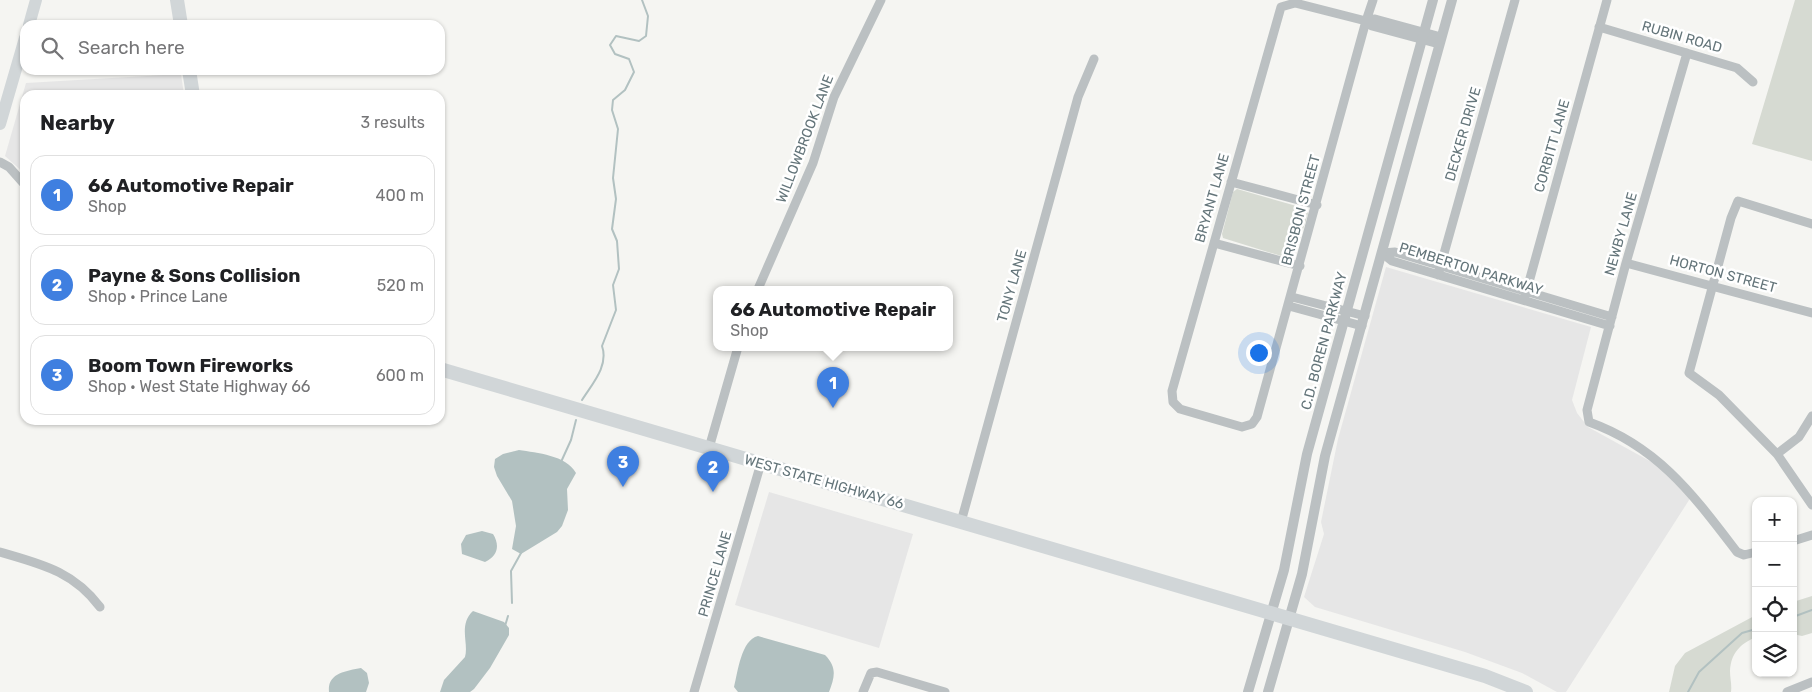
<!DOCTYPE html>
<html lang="en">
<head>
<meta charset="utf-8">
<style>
	body { margin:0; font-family:Rubik,sans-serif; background:#f6f6f6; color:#202124 }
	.controls { position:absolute; right:15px; bottom:15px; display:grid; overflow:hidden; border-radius:10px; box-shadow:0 1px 4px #0004 }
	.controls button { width:45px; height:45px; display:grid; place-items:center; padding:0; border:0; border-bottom:1px solid #e0e0e0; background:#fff; color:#202124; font:25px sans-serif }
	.you { position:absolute; left:1258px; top:352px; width:18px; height:18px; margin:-12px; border:4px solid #fff; border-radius:50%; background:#1a73e8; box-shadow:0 0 0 8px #1a73e833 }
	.badge { display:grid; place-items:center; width:32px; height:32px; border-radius:50%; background:#ea580c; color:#fff; font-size:16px; font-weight:700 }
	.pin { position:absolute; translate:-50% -41px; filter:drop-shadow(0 1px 2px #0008) }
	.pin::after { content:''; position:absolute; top:26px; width:18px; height:15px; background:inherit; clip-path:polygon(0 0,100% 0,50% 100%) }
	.popup { position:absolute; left:713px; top:286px; width:240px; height:65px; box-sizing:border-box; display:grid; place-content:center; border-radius:10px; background:#fff; filter:drop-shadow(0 1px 4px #0005); font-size:16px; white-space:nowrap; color:#757577 }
	.popup b { font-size:19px; color:#202124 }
	.popup::after { content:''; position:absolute; left:50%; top:100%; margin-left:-10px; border:10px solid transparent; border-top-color:#fff }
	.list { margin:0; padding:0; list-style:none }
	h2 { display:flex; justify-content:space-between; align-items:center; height:65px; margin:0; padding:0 20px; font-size:21px }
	h2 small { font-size:16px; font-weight:400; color:#757577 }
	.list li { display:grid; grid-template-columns:32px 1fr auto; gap:15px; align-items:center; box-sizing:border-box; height:80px; margin:0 10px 10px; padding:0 10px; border:1px solid #e0e0e0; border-radius:15px }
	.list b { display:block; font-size:19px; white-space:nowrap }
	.list p { margin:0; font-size:16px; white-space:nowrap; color:#757577 }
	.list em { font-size:16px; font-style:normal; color:#757577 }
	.icon { flex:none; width:28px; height:28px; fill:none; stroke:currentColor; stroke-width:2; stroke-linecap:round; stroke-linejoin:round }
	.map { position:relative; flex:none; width:1812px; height:692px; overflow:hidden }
	.search { position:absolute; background:#fff; box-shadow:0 1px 4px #0004; left:20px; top:20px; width:425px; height:55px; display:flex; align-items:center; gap:12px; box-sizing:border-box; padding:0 18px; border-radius:15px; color:#757577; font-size:19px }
	.panel { position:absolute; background:#fff; box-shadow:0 1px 4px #0004; left:20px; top:90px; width:425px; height:335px; border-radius:15px }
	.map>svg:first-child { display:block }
	.built { fill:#e6e6e6 }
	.green { fill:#d6dad2 }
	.water { fill:#b2c1c1 }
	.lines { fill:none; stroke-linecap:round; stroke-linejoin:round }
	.stream { stroke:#b2c1c1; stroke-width:2 }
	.minor { stroke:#bbc0c2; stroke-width:9 }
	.tertiary { stroke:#bbc0c2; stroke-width:10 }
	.secondary { stroke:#d1d6d8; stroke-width:12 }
	.primary { stroke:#d1d6d8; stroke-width:14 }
	.labels { text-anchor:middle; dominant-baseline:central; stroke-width:5; stroke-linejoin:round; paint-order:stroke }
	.street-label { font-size:14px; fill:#64757a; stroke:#fff }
</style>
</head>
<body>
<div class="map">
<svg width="1812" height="692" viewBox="0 0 1812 692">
	<rect width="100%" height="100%" fill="#f5f5f2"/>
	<path class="built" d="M181 74 184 95H25V174L5 156 26 83Z
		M1386 267 1591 327 1572 400 1577 413 1588 427 1657 465 1691 497 1566 692H1557L1522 673 1465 652 1315 607 1304 597 1324 534 1321 522 1338 439Z
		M769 492 913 534 879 648 735 605Z"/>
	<path class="green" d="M1795 0H1812V161L1752 144Z
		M1237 189 1307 209 1308 214 1294 257 1291 259 1223 238 1222 234 1233 192Z
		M1812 596V633L1802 636 1793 634V602Z
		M1756 615V637C1740 644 1731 653 1730 671 1730 678 1732 685 1731 692H1669L1675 666 1685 653Z"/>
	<path class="water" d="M519 450C537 453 566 455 576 473L567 489 568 510 562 526 557 532 521 554 512 549 516 526 512 501 497 476 494 467 495 459 503 454Z
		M482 531 493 534C500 545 498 556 485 562L462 554 461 544 466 535Z
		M473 611 504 622 509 628V635L490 668 474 689 470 692H440L444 680 465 657C469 643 458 625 473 611Z
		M758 636 825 655C837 667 835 677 829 692H738L734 687C738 672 741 640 758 636Z
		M361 668 367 673 369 683 366 692H329C327 673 346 671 361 668Z"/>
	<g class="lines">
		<path class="stream" d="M582 400C592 384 609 366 602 346L616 310 613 285 619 269 617 241 612 229 616 199 613 178 618 129 612 110 613 100 625 90 634 72 629 59 615 54 610 45 616 36 639 41 646 36 648 16 642 0
			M561 462 571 440 576 420
			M512 603 511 571 521 553
			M1793 617 1812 610
			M505 626 508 616
			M1688 692 1699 672 1742 633 1756 629"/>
		<path class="minor" d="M1373 0 1366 21 1257 417 1252 424 1242 427 1180 409 1173 402 1172 391 1281 7 1295 3 1366 21 1372 26 1439 44
			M1366 21 1375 19 1441 37
			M1599 27 1737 68 1753 82
			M1687 53 1626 263 1587 410 1589 422C1659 447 1694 496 1737 552L1744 555 1756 552
			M0 162 9 167 25 185
			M1231 182 1317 205
			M1812 224 1738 201 1731 218 1689 373 1719 395 1777 454 1812 505
			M1214 243 1300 266
			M1382 253 1392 261 1610 326
			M1382 253 1395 252 1612 317
			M1626 263 1812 313
			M1438 275 1515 0
			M758 289 813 163 834 97 881 0
			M1292 297 1365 316
			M1524 300 1607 0
			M1289 306 1362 326
			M709 448 738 347
			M1777 454 1799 437 1812 416
			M961 522 1078 97 1094 59
			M1793 541 1812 535
			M0 552C41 564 73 571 100 607
			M694 692 761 463
			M863 692 871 673 877 672 945 692
			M1787 692 1812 682"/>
		<path class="tertiary" d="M1248 692 1284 570 1307 454 1433 0
			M1268 692 1302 574 1325 456 1452 0"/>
		<path class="secondary" d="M29 25 36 0
			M0 124 25 38"/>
		<path class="primary" d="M177 0 181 25
			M189 70 193 95
			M440 369 1485 676 1526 692"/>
	</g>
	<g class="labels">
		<g class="street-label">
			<text transform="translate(1682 37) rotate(16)">RUBIN ROAD</text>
			<text transform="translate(1463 134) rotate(-74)">DECKER DRIVE</text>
			<text transform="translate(805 139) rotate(-69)">WILLOWBROOK LANE</text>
			<text transform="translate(1552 146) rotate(-74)">CORBITT LANE</text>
			<text transform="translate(1212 198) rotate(-74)">BRYANT LANE</text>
			<text transform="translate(1301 210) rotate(-75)">BRISBON STREET</text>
			<text transform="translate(1621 234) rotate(-74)">NEWBY LANE</text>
			<text transform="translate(1471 269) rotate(17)">PEMBERTON PARKWAY</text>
			<text transform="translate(1723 274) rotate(15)">HORTON STREET</text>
			<text transform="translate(1012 286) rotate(-74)">TONY LANE</text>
			<text transform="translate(1324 341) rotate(-75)">C.D. BOREN PARKWAY</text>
			<text transform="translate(824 482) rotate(16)">WEST STATE HIGHWAY 66</text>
			<text transform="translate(715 574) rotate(-74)">PRINCE LANE</text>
		</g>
	</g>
</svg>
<div class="controls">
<button>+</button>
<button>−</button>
<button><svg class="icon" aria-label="locate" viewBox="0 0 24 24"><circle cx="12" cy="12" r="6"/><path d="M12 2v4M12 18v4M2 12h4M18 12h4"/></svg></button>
<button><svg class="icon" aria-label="layers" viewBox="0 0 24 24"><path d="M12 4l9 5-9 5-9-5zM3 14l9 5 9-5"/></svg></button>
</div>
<div class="you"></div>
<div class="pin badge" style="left:833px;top:408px;background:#3f7fe0">1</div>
<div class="popup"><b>66 Automotive Repair</b>Shop</div>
<div class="pin badge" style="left:713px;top:492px;background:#3f7fe0">2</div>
<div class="pin badge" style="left:623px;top:487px;background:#3f7fe0">3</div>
<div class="search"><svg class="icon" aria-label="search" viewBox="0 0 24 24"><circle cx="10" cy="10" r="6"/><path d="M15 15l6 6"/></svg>Search here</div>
<section class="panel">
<h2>Nearby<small>3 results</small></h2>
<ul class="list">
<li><span class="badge" style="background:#3f7fe0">1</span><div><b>66 Automotive Repair</b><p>Shop</p></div><em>400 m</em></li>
<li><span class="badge" style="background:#3f7fe0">2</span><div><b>Payne &amp; Sons Collision</b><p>Shop · Prince Lane</p></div><em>520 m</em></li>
<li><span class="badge" style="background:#3f7fe0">3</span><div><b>Boom Town Fireworks</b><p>Shop · West State Highway 66</p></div><em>600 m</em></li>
</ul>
</section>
</div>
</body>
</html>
